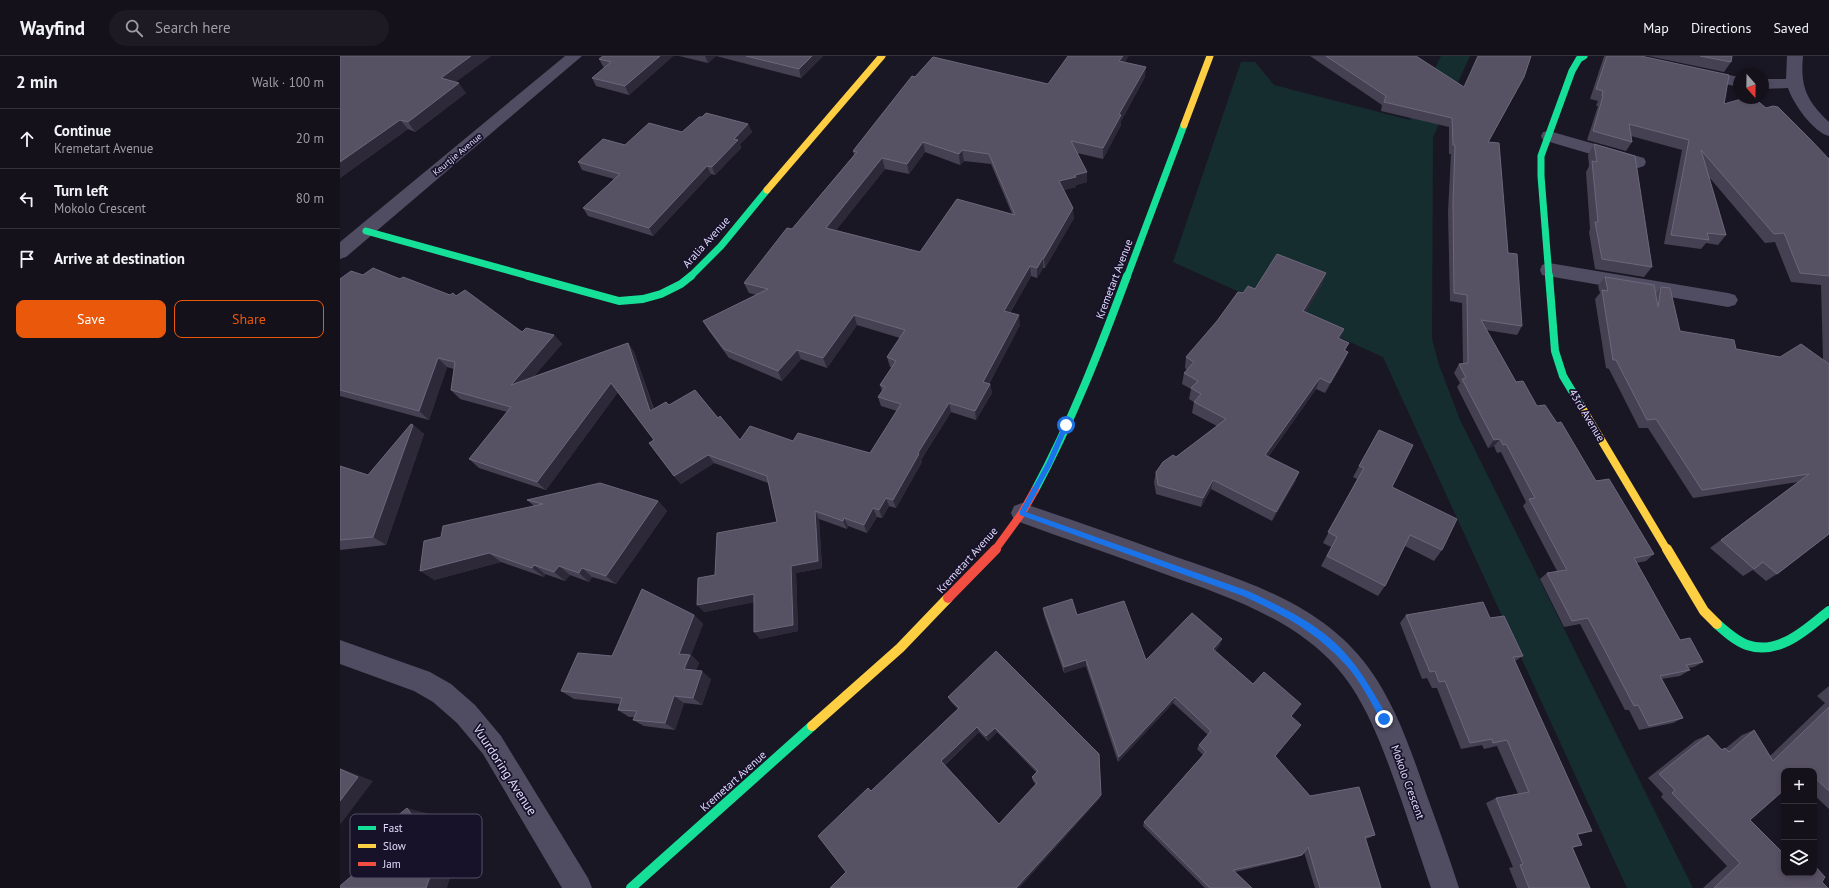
<!DOCTYPE html>
<html lang="en">
<head>
<meta charset="utf-8">
<style>
	body { margin:0; font-family:"PT Sans",sans-serif; background:#1d1a24; color:#f1f3f6 }
	.controls { position:absolute; right:12px; bottom:12px; display:grid; overflow:hidden; border-radius:8px; box-shadow:0 2px 6px #0003 }
	.controls button { width:36px; height:36px; display:grid; place-items:center; padding:0; border:0; border-bottom:1px solid #33313a; background:#14111b; color:#f1f3f6; font:20px sans-serif }
	.compass { position:absolute; left:1393px; top:12px; width:36px; height:36px; border-radius:50%; background:#14111b; box-shadow:0 2px 6px #0003; rotate:160deg }
	.stop { position:absolute; width:12px; height:12px; margin:-9px; border:3px solid #1a73e8; border-radius:50%; background:#fff }
	.stop.end { background:#1a73e8; border-color:#fff; box-shadow:0 1px 4px #0008 }
	.list { margin:0; padding:0; list-style:none }
	h2 { display:flex; justify-content:space-between; align-items:center; height:52px; margin:0; padding:0 16px; font-size:17px }
	h2 small { font-size:13px; font-weight:400; color:#9d9da3 }
	.list li { display:grid; grid-template-columns:26px 1fr auto; gap:12px; align-items:center; box-sizing:border-box; height:60px; padding:0 16px; border-top:1px solid #33313a }
	.list b { display:block; font-size:15px; white-space:nowrap }
	.list p { margin:0; font-size:13px; white-space:nowrap; color:#9d9da3 }
	.list em { font-size:13px; font-style:normal; color:#9d9da3 }
	.actions { display:flex; gap:8px; padding:12px 16px }
	.actions a { flex:1; padding:9px 0; border:1px solid #ea580c; border-radius:8px; text-align:center; font-size:14px; color:#ea580c }
	.actions .main { background:#ea580c; color:#fff }
	.icon { flex:none; width:22px; height:22px; fill:none; stroke:currentColor; stroke-width:2; stroke-linecap:round; stroke-linejoin:round }
	.map { position:relative; flex:none; width:1489px; height:832px; overflow:hidden }
	header { display:flex; align-items:center; gap:24px; box-sizing:border-box; height:56px; padding:0 20px; background:#14111b; border-bottom:1px solid #33313a }
	header strong { font-size:19px }
	nav { display:flex; gap:22px; margin-inline-start:auto; font-size:14px }
	.search { width:280px; height:36px; background:#1d1a24; display:flex; align-items:center; gap:10px; box-sizing:border-box; padding:0 14px; border-radius:22px; color:#9d9da3; font-size:15px }
	main { display:flex }
	aside { flex:1; background:#14111b }
	.map>svg:first-child { display:block }
	.green { fill:#162d30 }
	.lines { fill:none; stroke-linecap:round; stroke-linejoin:round }
	.street { fill:#504d63; fill-rule:evenodd }
	.fast-far2 { stroke:#16e098; stroke-width:7 }
	.fast-far1 { stroke:#16e098; stroke-width:8 }
	.fast { stroke:#16e098; stroke-width:10 }
	.slow-far2 { stroke:#ffcf43; stroke-width:7 }
	.slow-far1 { stroke:#ffcf43; stroke-width:8 }
	.slow { stroke:#ffcf43; stroke-width:10 }
	.jam-far1 { stroke:#f24e42; stroke-width:8 }
	.jam { stroke:#f24e42; stroke-width:10 }
	.wall { fill:#464152; fill-rule:evenodd }
	.shaded-wall { fill:#2d2938 }
	.building { fill:#575164; stroke:#6c677c; fill-rule:evenodd }
	.route { fill:#1a73e8 }
	.labels { text-anchor:middle; dominant-baseline:central; stroke-width:3.5; stroke-linejoin:round; paint-order:stroke }
	.far-street-label { font-size:9px; fill:#e2dbfd; stroke:#171229 }
	.street-label { font-size:11px; fill:#e2dbfd; stroke:#171229 }
	.near-street-label { font-size:13px; fill:#e2dbfd; stroke:#171229 }
	.key { fill:#171229; stroke:#544e69; stroke-width:1 }
	.key-label { font-size:11px; fill:#e2dbfd }
</style>
</head>
<body>
<header>
<strong>Wayfind</strong>
<div class="search"><svg class="icon" aria-label="search" viewBox="0 0 24 24"><circle cx="10" cy="10" r="6"/><path d="M15 15l6 6"/></svg>Search here</div>
<nav><a>Map</a><a>Directions</a><a>Saved</a></nav>
</header>
<main>
<aside>
<h2>2 min<small>Walk · 100 m</small></h2>
<ul class="list">
<li><svg class="icon" aria-label="ahead" viewBox="0 0 24 24"><path d="M12 20V5M6 11l6-6 6 6"/></svg><div><b>Continue</b><p>Kremetart Avenue</p></div><em>20 m</em></li>
<li><svg class="icon" aria-label="left" viewBox="0 0 24 24"><path d="M17 20v-9H6M10 6l-5 5 5 5"/></svg><div><b>Turn left</b><p>Mokolo Crescent</p></div><em>80 m</em></li>
<li><svg class="icon" aria-label="arrive" viewBox="0 0 24 24"><path d="M6 21V4h12l-3 4 3 4H6"/></svg><div><b>Arrive at destination</b></div></li>
</ul>
<div class="actions"><a class="main">Save</a><a>Share</a></div>
</aside>
<div class="map">
<svg width="1489" height="832" viewBox="0 0 1489 832">
	<rect width="100%" height="100%" fill="#1a1724"/>
	<path class="green" d="M1101 0H1130L1093 81 1092 283 1099 309 1120 364 1353 832H1287L1043 301 833 206 901 6H915L934 29 1070 64Z"/>
	<g class="lines">
		<path class="street" d="M225 0H242L6 201 0 203V186Z
			M1447 0H1463C1460 31 1467 45 1489 66V80C1473 76 1453 47 1448 32L1423 33V23H1446Z
			M1359 13 1399 21V31L1354 21 1351 18 1354 15Z
			M1209 75 1304 102 1306 106 1304 110 1298 112 1203 84 1201 80 1203 76Z
			M1209 207 1388 237 1395 239 1398 244 1395 249 1388 251 1202 219 1200 214 1202 209Z
			M682 447C730 463 778 480 825 497 898 523 980 545 1028 611 1056 649 1071 695 1087 740 1098 770 1109 801 1119 832H1091C1081 802 1071 773 1061 743 1047 704 1034 665 1011 630 968 566 891 542 822 517 773 499 723 482 674 464L671 457 674 450Z
			M0 584 90 616 111 628 135 649 161 680 248 822 252 832H222L143 698 117 667 93 646 74 635 0 608Z"/>
		<path class="fast-far2" d="M26 175 192 221
			M350 221 381 190 427 134
			M787 221 844 69
			M1209 221 1201 120V100L1232 15 1239 3 1244 0"/>
		<path class="fast-far1" d="M188 220 279 245 303 243 321 238 341 228 351 220
			M1209 220 1215 295 1223 320 1241 350
			M695 434C732 365 760 293 787 220"/>
		<path class="fast" d="M1377 568C1386 576 1396 585 1407 589 1439 600 1467 573 1489 555
			M291 832 472 670"/>
		<path class="slow-far2" d="M844 69 870 0
			M427 134 542 0"/>
		<path class="slow-far1" d="M1241 350 1327 494"/>
		<path class="slow" d="M1327 493 1364 555 1377 568
			M472 670 560 592 608 542"/>
		<path class="jam-far1" d="M655 494 682 457 695 434"/>
		<path class="jam" d="M608 542 656 493"/>
	</g>
	<path class="wall" d="M0 0H151L115 26 126 37 75 76 68 73 0 122Z
		M263 0H333L289 39 256 30 252 22 264 12 259 3Z
		M339 0H483L461 22 376 0 368 7Z
		M970 0H1076L1124 31 1184 21 1179 30 1149 86 1168 197 1182 270 1177 279 1146 274 1176 326 1197 350 1217 367 1256 425 1314 498 1306 505 1296 507 1340 584 1363 606 1354 611 1348 612 1350 614 1340 620 1321 623 1343 662 1333 667 1299 674 1289 654H1285L1240 568 1224 571 1200 523 1207 517 1217 515 1183 450 1186 446 1161 396 1157 397 1154 390 1148 392 1117 331 1120 327 1114 317 1119 308H1123L1122 247 1110 245 1108 156 1111 98H1109V71L1041 55 1042 49Z
		M1264 0H1301L1384 48 1489 103V478L1437 518 1426 525 1413 514 1403 520 1370 492 1458 426 1353 442 1308 372H1299L1269 313 1266 312 1255 243 1260 237 1258 230 1265 221 1316 238 1321 231 1340 275 1396 293 1440 301 1483 303 1481 229 1451 226 1435 186 1425 187 1369 121 1386 179 1378 189 1366 187 1361 193 1324 188 1342 94 1291 80 1292 86 1286 95 1247 84 1258 50H1256L1258 45 1250 43Z
		M1308 0H1392L1391 6 1384 16Z
		M785 6 805 21 781 65V69L763 103 737 97 747 126 736 129V131L724 134 734 162 705 212H703L697 222 691 220 670 257 680 269 649 328H650L652 337 636 364 611 356 581 404 582 406 556 452 549 450 542 462 537 461 527 477 508 470 507 473 479 463 482 512 456 517 458 575 420 583 414 576V546L364 556 375 519 437 466 428 427 374 407 341 428 334 420 314 384 278 336 206 434 139 412 129 403 167 356 120 343 111 334 114 313 107 311 89 364 0 340V223L23 219 60 223 110 239 116 240 182 276 214 279 222 288 194 320 288 287 294 296 314 353 329 349 378 362 400 384 453 385 530 397 557 355 541 350 538 341 542 335 540 329 552 311H550L547 301 560 282 517 269 487 312 461 303 442 325 389 302 369 275 363 265 417 239 409 237 404 227 452 173 514 99 513 95 575 21 708 28ZM585 96 620 109 624 105 651 108 672 158 580 196 496 174 545 113 569 118Z
		M408 68 412 76 400 88 401 92 375 119 371 118 313 180 248 160 243 152 274 123 242 114 238 106 285 89Z
		M1254 88 1312 211 1304 221 1255 213 1249 176 1250 173 1246 116 1249 110 1248 99Z
		M986 217 982 228 966 256 1004 273 1000 283 1009 287 1005 295 1008 296 1003 307 985 337 976 333 928 401 959 416 955 426 932 465 871 433 861 451 816 438 814 426 816 416 877 370 852 357 854 346 849 343 851 333 842 328 844 317 847 314 845 312 846 301 903 237 915 233Z
		M73 369 84 378 46 489 0 494V410L28 419Z
		M1039 374 1052 431 1102 494 1094 505 1065 490 1045 530 1038 540 981 510 991 491 983 487 1017 423 1013 421Z
		M187 444 318 445 327 455 276 528 252 521 249 526 230 519 225 525 205 518 204 521 161 506 94 524 101 481 194 450Z
		M703 552 737 559 806 604 880 589 875 595 913 628 961 648 951 660 935 700 970 740 1035 779 1029 782 1026 783 1041 832H975L964 796 962 799 958 801 895 816 912 832H865L803 770 804 766 863 699 857 693 859 689 868 679 833 647 778 706 746 610 724 617 704 559Z
		M354 559 363 568 351 599 359 607 356 614 371 623 362 649 344 647 335 674 304 670 293 664 294 661H289L278 654 280 648 234 643 221 635 272 600Z
		M1066 559 1150 562 1183 600 1175 605 1252 775 1238 779 1242 789 1233 792 1250 832H1177L1169 812 1173 811 1146 747 1156 742 1178 738 1157 690 1144 693 1142 689 1121 693 1097 632H1092L1087 622 1082 623 1060 567Z
		M1489 630V753L1474 739V715H1444L1410 764 1443 797 1444 796V817L1482 826 1488 832H1363L1387 810 1321 741 1323 738 1308 722 1356 684 1368 679 1381 693 1385 692H1386L1402 679 1414 674 1430 700 1485 647 1477 640Z
		M608 641 760 742 679 832H490L506 816 528 732 532 735 618 653 611 646ZM639 676 648 685 657 676 696 716 692 721 693 725 696 729 659 768 605 709Z"/>
	<path class="shaded-wall" d="M131 0H151L108 32 101 22Z
		M320 0H333L289 39 285 30Z
		M365 0H376L368 7Z
		M472 0H483L461 22 459 13Z
		M783 0H789L779 15V5Z
		M806 11 805 21 781 65V69L763 103V92L779 58Z
		M1184 21 1179 30 1144 95 1148 86Z
		M119 27 126 37 75 76 68 66Z
		M60 64 68 73 0 122V106Z
		M408 68 412 76 400 88 401 92 375 119 372 111 394 83Z
		M583 86 585 96 569 118 567 108Z
		M622 94 624 105 620 109 619 98Z
		M542 102 545 113 490 182 486 172Z
		M367 110 371 118 313 180 309 172Z
		M747 116V126L736 129V131L720 135 719 125 735 119Z
		M733 152 734 162 705 212 704 202Z
		M703 202V212L697 222V212Z
		M690 210 691 220 665 265 664 255Z
		M986 217 982 228 960 267 963 255Z
		M514 259 517 269 487 312 483 302Z
		M679 259 680 269 645 335 643 326Z
		M1004 273 1000 284 998 282Z
		M214 279 222 288 179 338 171 329Z
		M288 287 294 296 317 364 310 355Z
		M457 294 461 303 442 325 438 315Z
		M1008 296 1003 307 985 337 990 327Z
		M98 302 107 311 89 364 79 355Z
		M980 322 976 333 922 409 925 399Z
		M271 327 278 336 206 434 197 426Z
		M650 328 652 337 636 364 635 355Z
		M609 347 611 356 581 404 582 406 556 452 553 444 578 397Z
		M73 369 84 378 46 489 33 481Z
		M1160 383 1154 390 1148 392 1154 384Z
		M368 399 374 407 341 428 334 420Z
		M959 416 955 426 932 465 936 456Z
		M873 424 871 433 861 451 863 442Z
		M546 442 549 450 542 462 539 454Z
		M318 445 327 455 276 528 266 520Z
		M533 452 537 461 527 477 524 469Z
		M475 455 479 463 482 512 456 517 458 575 420 583 414 576 451 510Z
		M504 462 508 470 507 473 503 465Z
		M149 497 161 506 94 524 80 515Z
		M194 509 205 518 204 521 192 512Z
		M219 510 230 519 225 525 214 516Z
		M242 512 252 521 249 526 239 517Z
		M414 538 420 545 364 556 357 549Z
		M354 559 363 568 351 599 359 607 354 621 344 613 339 598Z
		M882 583 880 589 871 599 873 593Z
		M746 604V610L724 617V611Z
		M362 615 371 623 362 649 353 642Z
		M334 640 344 647 335 674 325 667Z
		M835 641 833 647 778 706 779 701Z
		M637 671 639 676 604 709 601 705Z
		M655 672 657 676 648 685 646 680Z
		M0 712 33 725 0 769Z
		M761 739 760 742 679 832H676Z
		M67 752 86 757 106 785 93 798 110 822 107 832H86L74 794Z"/>
	<path class="building" d="M0 0H131L101 22 119 27 68 66 60 64 0 106Z
		M263 0H320L285 30 252 22 271 6 259 3Z
		M406 0H472L459 13Z
		M728 0H783L779 5 806 11 779 58 781 59 763 92 731 85 747 116 735 119 736 121 719 125 733 152 704 202H703L697 212 690 210 664 255 679 259 643 326 650 328 635 355 609 347 578 397 579 398 553 444 546 442 539 454 533 452 524 469 504 462 503 465 475 455 478 505 451 510 453 569 414 576V538L357 549 358 522 375 519 377 477 437 466 427 420 368 399 334 420 309 387 314 384 271 327 197 426 129 403 171 351 111 334 115 306 98 302 79 355 0 334V223L11 215 23 219 33 212 60 223 63 221 110 239 113 237 116 240 125 234 182 276 186 272 214 279 171 329 288 287 310 355 326 346 329 349 355 334 378 362 380 360 400 384 410 370 453 385 458 377 530 397 561 348 538 341 545 331 540 329 556 305 547 301 565 274 514 259 483 302 457 294 438 315 384 293 363 265 428 233 404 227 447 172 452 173 517 96 513 95 572 20 575 21 593 1 708 28ZM583 86 619 98 622 94 649 98 675 159 617 143 580 196 486 172 542 102 567 108Z
		M986 0H1076L1124 31 1138 0H1191L1184 21 1148 86 1159 87 1168 197 1177 198 1182 270 1141 264 1176 326 1183 325 1197 350 1205 349 1217 367 1221 366 1256 425 1269 423 1314 498 1294 502 1340 584 1350 582 1363 606 1346 609 1350 614 1320 620 1343 662 1309 670 1298 649 1294 650 1248 562 1232 565 1207 517 1227 514 1189 443 1195 442 1166 388 1163 389 1160 383 1154 384 1122 323 1126 322 1119 308 1128 307 1127 239 1114 237 1113 147 1115 89H1113L1112 62 1044 46 1046 40Z
		M1267 0H1301L1389 19 1384 48 1405 42H1414L1426 52 1433 50 1438 51 1470 83 1489 103V220L1460 217 1444 177 1434 178 1361 94 1386 179 1367 177 1369 184 1331 179 1349 84 1289 68 1292 86 1253 75 1263 40H1262L1263 35 1256 33Z
		M1360 0H1392L1391 6Z
		M366 57 408 68 394 83 398 84 372 111 367 110 309 172 243 152 280 118 238 106 263 83 285 89 309 67 342 76 359 61H362Z
		M1254 88 1295 100 1312 211 1262 203 1255 166H1258L1252 105 1257 106Z
		M937 198 986 217 963 255 1004 273 998 282 1009 287 1004 294 1008 296 990 327 980 322 925 399 959 416 936 456 873 424 863 442 818 429 816 416 823 406 833 399 836 401 886 363 854 346 861 338 851 332 858 325 844 317 854 306 846 301 877 265 898 236 903 237 908 230 915 233Z
		M1265 221 1314 229 1318 251 1321 231 1330 232 1340 275 1394 284 1396 293 1440 301 1461 288 1489 308V478L1437 518 1423 506 1414 513 1381 484 1469 418 1362 434 1316 363 1307 364 1276 304H1273L1262 234 1268 235Z
		M71 368 73 369 33 481 0 484V410L28 419Z
		M1039 374 1073 389 1052 431 1117 463 1102 494 1070 479 1045 530 987 500 997 481 988 476 1024 412 1019 410Z
		M260 427 318 445 266 520 242 512 239 517 219 510 214 516 194 509 192 512 149 497 80 515 84 485 101 481 103 470 203 448 187 444Z
		M302 533 354 559 339 598 350 599 344 613 362 615 353 642 334 640 325 667 293 664 297 655 278 654 282 642 221 635 238 597 272 600Z
		M732 543 737 559 784 545 806 604 852 557 882 583 873 593 913 628 924 616 961 648 951 660 961 669 935 700 970 740 1019 731 1035 779 1025 781 1041 832H980L968 791 962 799 893 814 912 832H870L804 766 866 696 859 689 871 675 835 641 779 701 746 604 724 611 703 552Z
		M1143 546 1150 562 1164 560 1183 600 1173 601 1252 775 1237 778 1242 789 1232 791 1250 832H1189L1180 809 1183 808 1156 742 1189 736 1167 684 1153 687 1152 683 1130 687 1105 625 1099 626 1095 615 1090 616 1066 559Z
		M656 595 759 698 761 739 676 832H490L506 816 478 780 528 732 531 735 619 652 608 641ZM637 671 646 680 655 672 698 715 692 721 697 727 659 768 601 705Z
		M1489 651V735L1474 721V715H1467L1466 714 1465 715H1444V734L1410 764 1444 798V817H1474V809L1485 821 1482 826 1488 832H1374L1400 807 1332 737 1335 734 1319 718 1368 679 1382 694 1385 692 1389 696 1414 674 1433 705Z
		M0 713 18 721 0 745Z
		M67 752 88 781 74 794 91 818 86 832H0V830L36 799 27 785Z"/>
	<path class="route" d="M724 367H726L729 369 712 408 686 456 908 535C944 552 986 571 1011 604 1025 621 1036 641 1047 660V666H1042C1031 646 1020 624 1004 607 976 576 940 557 903 540L680 459V455L707 406Z"/>
	<g class="labels">
		<g class="far-street-label">
			<text transform="translate(117 98) rotate(-40)">Keurtjie Avenue</text>
		</g>
		<g class="street-label">
			<text transform="translate(366 186) rotate(-48)">Aralia Avenue</text>
			<text transform="translate(774 223) rotate(-69)">Kremetart Avenue</text>
			<text transform="translate(1247 359) rotate(59)">43rd Avenue</text>
			<text transform="translate(627 504) rotate(-48)">Kremetart Avenue</text>
			<text transform="translate(393 725) rotate(-42)">Kremetart Avenue</text>
			<text transform="translate(1068 726) rotate(70)">Mokolo Crescent</text>
		</g>
		<g class="near-street-label">
			<text transform="translate(165 714) rotate(57)">Vuurdoring Avenue</text>
		</g>
	</g>
	<rect x="10" y="758" width="132" height="64" rx="6" class="key"/>
	<rect x="18" y="770" width="18" height="4" fill="#16e098"/>
	<rect x="18" y="788" width="18" height="4" fill="#ffcf43"/>
	<rect x="18" y="806" width="18" height="4" fill="#f24e42"/>
	<g class="key-label">
		<text x="43" y="776">Fast</text>
		<text x="43" y="794">Slow</text>
		<text x="43" y="812">Jam</text>
	</g>
</svg>
<div class="controls">
<button>+</button>
<button>−</button>
<button><svg class="icon" aria-label="layers" viewBox="0 0 24 24"><path d="M12 4l9 5-9 5-9-5zM3 14l9 5 9-5"/></svg></button>
</div>
<svg class="compass" viewBox="-18 -18 36 36"><path d="M0-13l5 13h-10z" fill="#e53935"/><path d="M0 13l5-13h-10z" fill="#9d9da3"/></svg>
<div class="stop" style="left:726px;top:369px"></div>
<div class="stop end" style="left:1044px;top:663px"></div>
</div>
</main>
</body>
</html>
